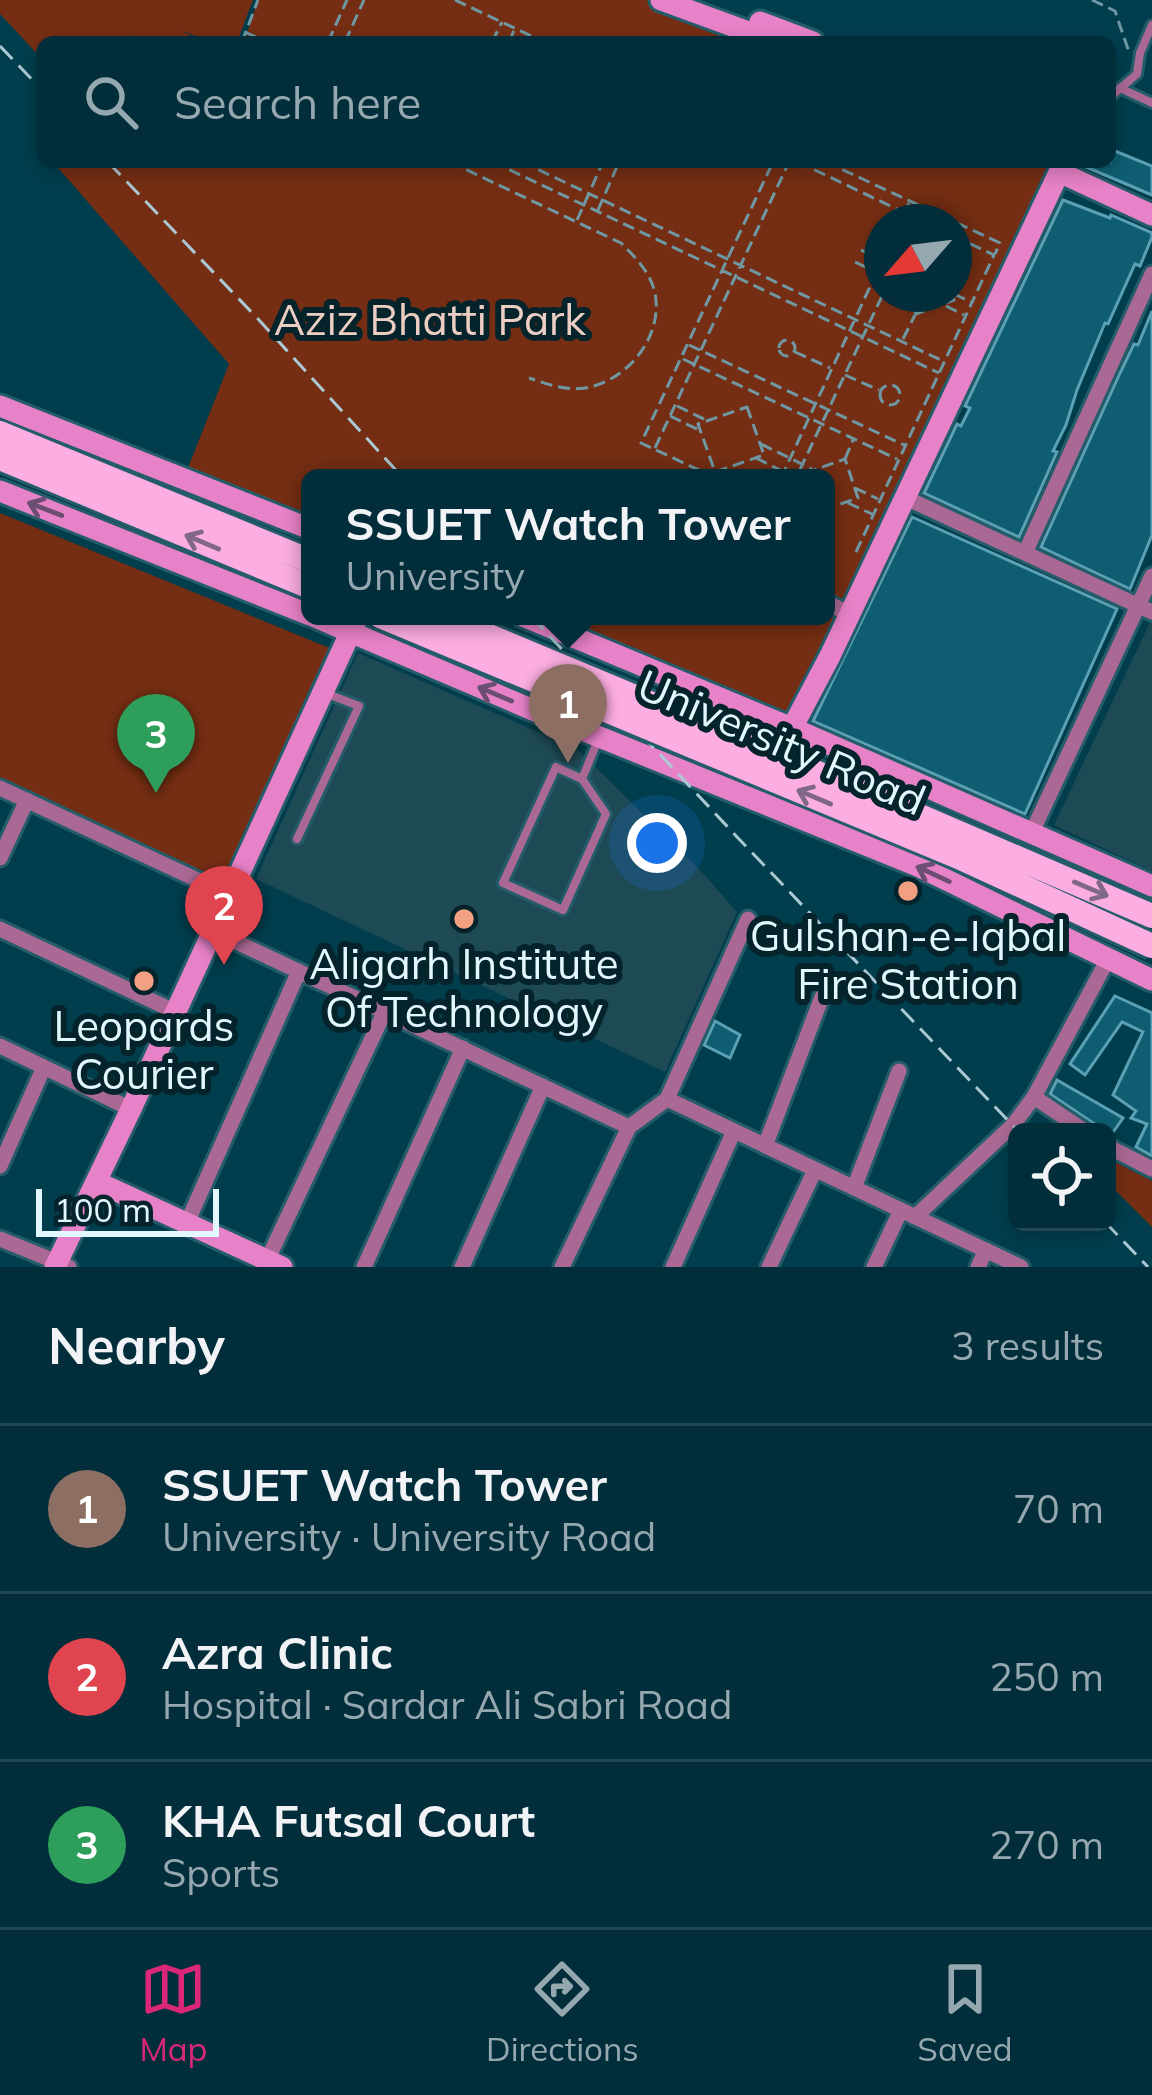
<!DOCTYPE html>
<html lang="en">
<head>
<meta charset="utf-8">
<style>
	body { margin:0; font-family:Mulish,sans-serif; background:#0f3a45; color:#f1f3f6 }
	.controls { position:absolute; right:36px; bottom:36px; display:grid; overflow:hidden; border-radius:18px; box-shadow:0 6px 18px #0003 }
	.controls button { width:108px; height:108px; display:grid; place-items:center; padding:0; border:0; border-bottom:3px solid #234a54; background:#012e3a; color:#f1f3f6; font:60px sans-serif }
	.compass { position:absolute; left:864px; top:204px; width:108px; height:108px; border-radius:50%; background:#012e3a; box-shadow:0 6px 18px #0003; rotate:242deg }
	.scale { position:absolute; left:36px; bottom:30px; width:183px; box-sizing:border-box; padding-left:12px; border:6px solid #e3f7fe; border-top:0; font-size:33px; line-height:42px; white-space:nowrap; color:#e3f7fe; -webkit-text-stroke:9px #05232b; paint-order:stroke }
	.you { position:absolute; left:657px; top:843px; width:42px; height:42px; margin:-30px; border:9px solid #fff; border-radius:50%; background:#1a73e8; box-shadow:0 0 0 18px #1a73e833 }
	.badge { display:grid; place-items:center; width:78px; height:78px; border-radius:50%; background:#db2777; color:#fff; font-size:39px; font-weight:700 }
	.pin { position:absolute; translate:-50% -99px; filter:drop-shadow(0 3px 6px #0008) }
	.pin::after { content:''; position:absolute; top:63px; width:42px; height:36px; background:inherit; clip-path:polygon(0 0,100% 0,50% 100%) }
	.popup { position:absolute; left:301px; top:469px; width:534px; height:156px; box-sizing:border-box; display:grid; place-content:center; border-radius:18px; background:#012e3a; filter:drop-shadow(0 3px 9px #0005); font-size:39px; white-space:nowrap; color:#96a8af }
	.popup b { font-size:45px; color:#f1f3f6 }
	.popup::after { content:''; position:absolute; left:50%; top:100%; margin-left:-24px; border:24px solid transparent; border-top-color:#012e3a }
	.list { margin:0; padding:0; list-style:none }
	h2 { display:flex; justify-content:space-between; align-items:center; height:156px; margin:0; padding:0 48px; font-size:51px }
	h2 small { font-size:39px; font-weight:400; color:#96a8af }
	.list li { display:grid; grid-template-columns:78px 1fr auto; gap:36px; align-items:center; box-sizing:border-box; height:168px; padding:0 48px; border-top:3px solid #234a54 }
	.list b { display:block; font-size:45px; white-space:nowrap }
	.list p { margin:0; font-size:39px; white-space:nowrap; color:#96a8af }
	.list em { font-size:39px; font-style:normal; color:#96a8af }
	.icon { flex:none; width:66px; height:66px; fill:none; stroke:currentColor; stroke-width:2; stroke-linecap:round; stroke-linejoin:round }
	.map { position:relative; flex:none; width:1152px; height:1267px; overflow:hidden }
	.search { position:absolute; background:#012e3a; box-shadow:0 6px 18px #0003; left:36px; right:36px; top:36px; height:132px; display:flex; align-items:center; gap:30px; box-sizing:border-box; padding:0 42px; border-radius:18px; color:#96a8af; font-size:45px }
	.sheet { height:660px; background:#012e3a }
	nav { display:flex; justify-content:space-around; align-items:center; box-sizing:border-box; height:168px; border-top:3px solid #234a54; background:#012e3a; font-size:33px; color:#96a8af }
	nav a { display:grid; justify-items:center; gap:6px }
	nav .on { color:#db2777 }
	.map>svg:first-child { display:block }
	.built { fill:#1e4a55 }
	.green { fill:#752e13; fill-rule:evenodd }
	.building { fill:#0e5d71; stroke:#5ba0b5; stroke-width:3 }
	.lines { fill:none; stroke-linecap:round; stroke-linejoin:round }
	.lane-casing { stroke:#255c69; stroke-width:14 }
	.street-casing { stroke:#255c69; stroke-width:21 }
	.secondary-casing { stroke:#255c69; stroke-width:27 }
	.primary-casing { stroke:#255c69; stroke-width:30 }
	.path { stroke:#6f98a3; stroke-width:3; stroke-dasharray:12 6; stroke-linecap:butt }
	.lane { stroke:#a96994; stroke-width:8 }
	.street { stroke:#a96994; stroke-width:15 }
	.secondary { stroke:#e882c8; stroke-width:21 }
	.primary { stroke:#fcade1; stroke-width:24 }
	.rail { stroke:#abc9d2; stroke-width:3; stroke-dasharray:18 9; stroke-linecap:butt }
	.primary-bridge-casing { stroke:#255c69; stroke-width:30; stroke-linecap:butt }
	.primary-bridge { stroke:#fcade1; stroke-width:24 }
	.oneway { stroke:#6b4e72 }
	.oneway2 { stroke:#806886 }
	.poi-dot { fill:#f39f82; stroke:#05232b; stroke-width:4.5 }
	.labels { text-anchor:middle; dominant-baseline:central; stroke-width:12; stroke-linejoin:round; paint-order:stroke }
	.park-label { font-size:42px; fill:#edcec3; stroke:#05232b }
	.street-label { font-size:42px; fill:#e3f7fe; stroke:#05232b }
	.poi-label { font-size:42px; fill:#e3f7fe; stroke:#05232b }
</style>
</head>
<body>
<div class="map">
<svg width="1152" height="1267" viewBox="0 0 1152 1267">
	<rect width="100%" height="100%" fill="#013e4d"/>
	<path class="built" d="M1152 618V871L1054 825Z
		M358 653 577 749 701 871 737 912 665 1072 256 879Z"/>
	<path class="green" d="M0 0H253L237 42H211L182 31 203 42H126L132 34 122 42H42V59L0 14Z
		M258 0H664L792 42H244Z
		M53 162H1059L793 728 520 616H826V478H310V530L184 478 229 364ZM882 222H954V294H882Z
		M0 513 332 649 224 882 0 778Z
		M1107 1158 1152 1181V1227L1107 1182Z"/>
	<path class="building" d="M1110 149 1152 166V195L1079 164 1110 162Z
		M1063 200 1110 218 1111 215 1152 233V237L1140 266 1135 264 1108 324 1105 323 1077 390 1066 425 1053 451 1057 452 1019 537 924 493 957 424 961 426 970 408 965 406Z
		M1152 311V535L1130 589 1041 547 1120 373 1134 344 1138 345Z
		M912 517 1117 609 1025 814 813 721Z
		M1115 996 1152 1013V1156L1136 1147 1147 1124 1131 1118 1136 1111 1113 1095 1143 1032 1122 1022 1085 1075 1070 1064Z
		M715 1021 740 1035 730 1058 704 1045Z
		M1057 1080 1123 1118 1111 1135 1050 1094Z"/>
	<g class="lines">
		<g class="lane-casing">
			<path id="lane" d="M1120 88 1152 103
				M1110 97 1137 74 1140 53 1152 25
				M582 779 556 767 503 883 563 910 606 814 582 779 598 740
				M297 839 359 706 325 693"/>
		</g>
		<g class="street-casing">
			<path id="street" d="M906 498 1152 612
				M1025 553 1152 274
				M826 602 849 614
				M0 788 230 895
				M1032 832 1152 576
				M0 858 27 800
				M0 929 176 1012
				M213 931 629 1127
				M0 1046 131 1109
				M1034 1097 1086 1132
				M667 1099 1021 1267
				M765 1146 822 997
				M1107 1146 1152 1169
				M0 1166 44 1067
				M854 1188 899 1071
				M915 1217 1013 1125 1034 1097 1108 959
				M187 1223 299 971
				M0 1239 69 1267
				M264 1267 385 1011
				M364 1267 463 1048
				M462 1267 543 1086
				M562 1267 629 1127 667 1099 748 919
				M673 1267 734 1131
				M769 1267 815 1170
				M874 1267 901 1210
				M978 1267 986 1250"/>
		</g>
		<g class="secondary-casing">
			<path id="secondary" d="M661 0 776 42
				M760 22 813 42
				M1059 172 1152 215
				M0 406 310 529
				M0 491 310 615
				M313 616 533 710 920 867 1152 980
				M523 616 792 728 1152 886
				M776 768 792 728 830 656 1064 162
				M97 1182 282 1267
				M55 1267 131 1109 358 616"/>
		</g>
		<g class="primary-casing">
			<path id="primary" d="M0 433 310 561
				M0 458 310 587"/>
		</g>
		<path class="path" d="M455 0 544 42
			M1092 0 1115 11 1130 55
			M247 33 267 42
			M242 42 258 0
			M328 42 347 0
			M345 42 364 0
			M492 42 502 22
			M509 42 515 28
			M450 162 621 243C635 257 648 270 654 289 666 333 629 381 585 388 566 391 547 384 529 378
			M493 162 939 373
			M522 162 945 362
			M798 162 924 222
			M826 162 1000 243 995 254
			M598 210 619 162
			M577 220 603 162
			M900 222 909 203
			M861 250 880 259
			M855 262 882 275
			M909 294 916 314 954 300 952 294
			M954 294 971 302
			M946 306 964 315
			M903 339 915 315
			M779 348a8 8 0 1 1 16 0a8 8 0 1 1-16 0Z
			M689 345 904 445
			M795 352 830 368
			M683 359 897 459
			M845 375 879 390
			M880 395a10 10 0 1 1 20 0a10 10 0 1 1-20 0Z
			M677 406 706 420
			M747 407 764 455 715 472 698 424Z
			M670 416 699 430
			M761 444 812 469
			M655 448 789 162
			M756 458 796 478 883 294
			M845 459 853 440
			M716 478 641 443 773 162
			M781 478 882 261
			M809 478 814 470 845 459 858 498 826 509
			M855 488 878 499
			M848 503 872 514
			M856 552 994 255 954 236"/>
		<use href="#lane" class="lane"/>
		<use href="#street" class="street"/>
		<use href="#secondary" class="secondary"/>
		<use href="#primary" class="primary"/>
		<path class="rail" d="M0 46 42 90
			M108 162 259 320 403 478
			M531 616 738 838 1019 1132
			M1105 1222 1148 1267"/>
		<g class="primary-bridge-casing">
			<path id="primary-bridge" d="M380 616 963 859 1152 946
				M441 616 899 807 1152 916"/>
		</g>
		<use href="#primary-bridge" class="primary-bridge"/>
	</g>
	<defs><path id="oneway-shaft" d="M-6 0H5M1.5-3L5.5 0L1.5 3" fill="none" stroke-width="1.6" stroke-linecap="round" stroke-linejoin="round" transform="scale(3)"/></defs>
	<g class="oneway">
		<use href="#oneway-shaft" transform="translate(45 509) rotate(-159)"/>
		<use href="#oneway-shaft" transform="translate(495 694) rotate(-157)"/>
		<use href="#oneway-shaft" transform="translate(933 874) rotate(-155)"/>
	</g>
	<g class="oneway2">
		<use href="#oneway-shaft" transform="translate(202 542) rotate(-157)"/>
		<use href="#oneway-shaft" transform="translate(814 797) rotate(-157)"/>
		<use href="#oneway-shaft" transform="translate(1091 889) rotate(23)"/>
	</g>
	<g class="poi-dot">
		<circle cx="908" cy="891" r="12"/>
		<circle cx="464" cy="919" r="12"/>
		<circle cx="144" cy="981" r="12"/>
	</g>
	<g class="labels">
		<g class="park-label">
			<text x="430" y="319">Aziz Bhatti Park</text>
		</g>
		<g class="street-label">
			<text transform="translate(782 742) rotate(23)">University Road</text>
		</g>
		<g class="poi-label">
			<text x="908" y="935">Gulshan-e-Iqbal<tspan x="908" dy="48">Fire Station</tspan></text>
			<text x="464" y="963">Aligarh Institute<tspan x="464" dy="48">Of Technology</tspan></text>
			<text x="144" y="1025">Leopards<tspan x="144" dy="48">Courier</tspan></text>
		</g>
	</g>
</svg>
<div class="controls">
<button><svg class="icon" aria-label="locate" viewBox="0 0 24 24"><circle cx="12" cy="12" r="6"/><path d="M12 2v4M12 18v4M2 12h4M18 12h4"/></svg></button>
</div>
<svg class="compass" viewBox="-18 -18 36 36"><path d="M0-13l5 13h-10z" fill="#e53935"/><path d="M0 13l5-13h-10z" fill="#96a8af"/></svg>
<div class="scale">100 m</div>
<div class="you"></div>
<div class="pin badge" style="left:568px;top:763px;background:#8d6e63">1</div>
<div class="popup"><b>SSUET Watch Tower</b>University</div>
<div class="pin badge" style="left:224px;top:965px;background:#e0444e">2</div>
<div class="pin badge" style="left:156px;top:793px;background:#2e9e5b">3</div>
<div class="search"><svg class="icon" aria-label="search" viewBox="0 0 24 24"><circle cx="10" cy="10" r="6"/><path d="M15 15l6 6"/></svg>Search here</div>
</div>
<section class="sheet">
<h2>Nearby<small>3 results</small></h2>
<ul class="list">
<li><span class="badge" style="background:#8d6e63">1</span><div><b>SSUET Watch Tower</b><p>University · University Road</p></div><em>70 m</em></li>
<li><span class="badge" style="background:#e0444e">2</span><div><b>Azra Clinic</b><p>Hospital · Sardar Ali Sabri Road</p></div><em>250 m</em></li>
<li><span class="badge" style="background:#2e9e5b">3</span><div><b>KHA Futsal Court</b><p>Sports</p></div><em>270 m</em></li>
</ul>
</section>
<nav>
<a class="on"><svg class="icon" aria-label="map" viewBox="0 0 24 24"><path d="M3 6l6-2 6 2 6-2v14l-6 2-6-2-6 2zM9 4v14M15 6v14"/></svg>Map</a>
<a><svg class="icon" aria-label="directions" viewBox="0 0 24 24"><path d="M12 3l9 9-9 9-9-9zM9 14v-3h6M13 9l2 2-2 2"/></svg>Directions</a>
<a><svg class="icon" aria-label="saved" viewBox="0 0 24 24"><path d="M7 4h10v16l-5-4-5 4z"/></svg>Saved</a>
</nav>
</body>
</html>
